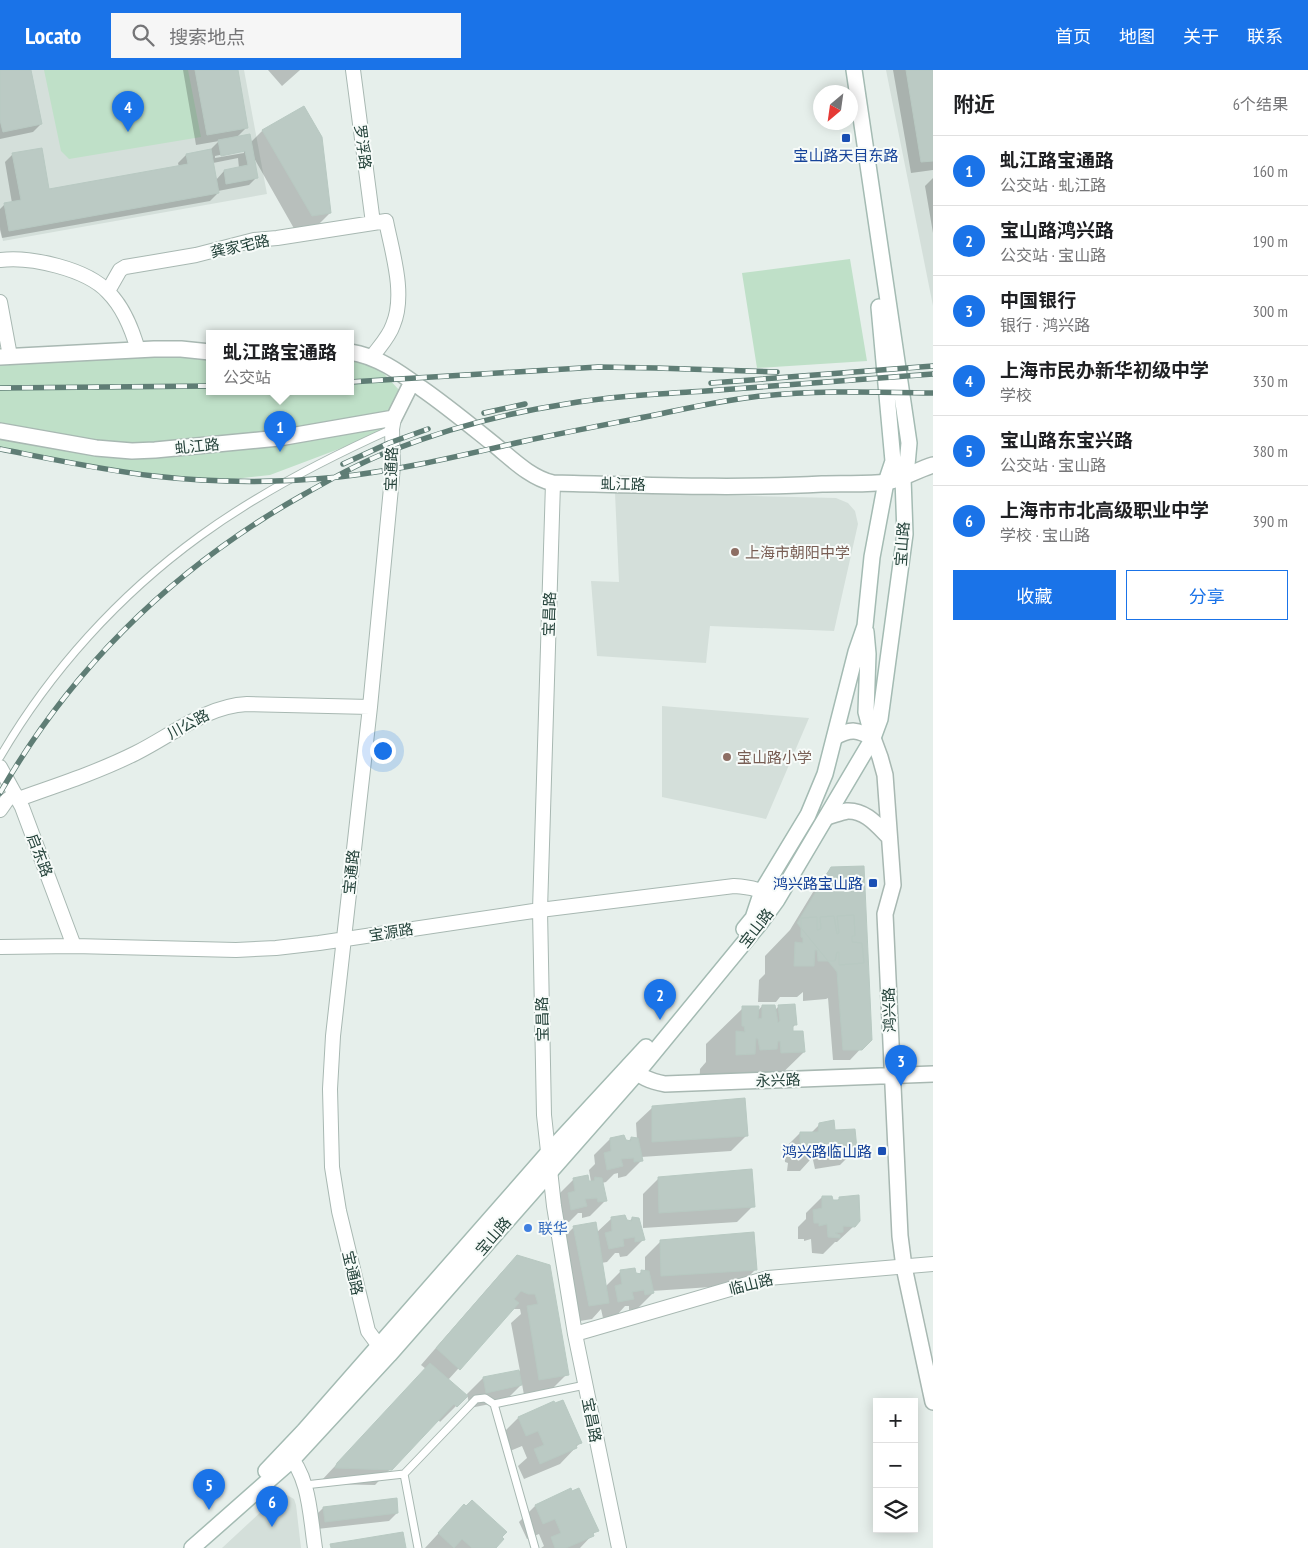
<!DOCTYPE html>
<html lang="zh">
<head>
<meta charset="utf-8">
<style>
	body { margin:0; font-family:"PT Sans Narrow","Noto Sans SC",sans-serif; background:#f6f6f6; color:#202124 }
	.controls { position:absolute; right:15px; bottom:15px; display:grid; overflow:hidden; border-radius:0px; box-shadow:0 2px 12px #0003 }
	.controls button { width:45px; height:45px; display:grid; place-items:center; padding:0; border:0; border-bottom:1px solid #e0e0e0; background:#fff; color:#202124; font:25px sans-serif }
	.compass { position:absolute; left:813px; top:15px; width:45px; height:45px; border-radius:50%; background:#fff; box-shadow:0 2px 12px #0003; rotate:209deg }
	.you { position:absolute; left:382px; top:680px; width:18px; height:18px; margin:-12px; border:4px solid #fff; border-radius:50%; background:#1a73e8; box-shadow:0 0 0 8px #1a73e833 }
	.badge { display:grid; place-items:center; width:32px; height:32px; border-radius:50%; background:#1a73e8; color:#fff; font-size:16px; font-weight:700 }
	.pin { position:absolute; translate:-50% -41px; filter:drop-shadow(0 1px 2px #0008) }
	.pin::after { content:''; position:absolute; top:26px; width:18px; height:15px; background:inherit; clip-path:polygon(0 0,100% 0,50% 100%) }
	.popup { position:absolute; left:206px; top:260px; width:148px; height:65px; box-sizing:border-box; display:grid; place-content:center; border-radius:0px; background:#fff; filter:drop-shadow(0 1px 4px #0005); font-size:16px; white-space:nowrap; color:#757577 }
	.popup b { font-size:19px; color:#202124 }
	.popup::after { content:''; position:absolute; left:50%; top:100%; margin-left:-10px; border:10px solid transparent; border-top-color:#fff }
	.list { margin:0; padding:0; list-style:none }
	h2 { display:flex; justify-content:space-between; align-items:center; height:65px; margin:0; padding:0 20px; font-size:21px }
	h2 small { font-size:16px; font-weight:400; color:#757577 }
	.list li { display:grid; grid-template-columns:32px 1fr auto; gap:15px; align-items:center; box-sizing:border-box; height:70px; padding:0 20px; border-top:1px solid #e0e0e0 }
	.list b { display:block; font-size:19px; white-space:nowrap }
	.list p { margin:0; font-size:16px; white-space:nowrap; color:#757577 }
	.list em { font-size:16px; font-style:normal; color:#757577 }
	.actions { display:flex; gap:10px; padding:15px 20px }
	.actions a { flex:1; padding:11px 0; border:1px solid #1a73e8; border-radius:0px; text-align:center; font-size:18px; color:#1a73e8 }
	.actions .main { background:#1a73e8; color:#fff }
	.icon { flex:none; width:28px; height:28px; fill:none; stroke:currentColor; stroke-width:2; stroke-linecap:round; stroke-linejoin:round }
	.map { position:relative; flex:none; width:933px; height:1478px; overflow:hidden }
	header { display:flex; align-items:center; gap:30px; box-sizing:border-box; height:70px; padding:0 25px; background:#1a73e8; color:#fff }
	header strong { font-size:24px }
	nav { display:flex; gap:28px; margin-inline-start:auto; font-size:18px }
	.search { width:350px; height:45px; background:#f6f6f6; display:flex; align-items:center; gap:12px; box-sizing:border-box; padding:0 18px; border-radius:0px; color:#757577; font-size:19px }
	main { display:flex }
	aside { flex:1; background:#fff }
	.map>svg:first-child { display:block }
	.built { fill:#d4dfda }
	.green { fill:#bfe0c8 }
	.shadow { fill:#0003; fill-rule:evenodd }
	.building { fill:#bbcac4; stroke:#b8c9c2 }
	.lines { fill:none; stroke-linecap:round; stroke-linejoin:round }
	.service-casing { stroke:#a8b8b2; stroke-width:9 }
	.minor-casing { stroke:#a8b8b2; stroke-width:16 }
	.tertiary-casing { stroke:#a8b8b2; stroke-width:18 }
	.secondary-casing { stroke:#a4bbb3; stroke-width:18 }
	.service { stroke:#fff; stroke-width:7 }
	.minor { stroke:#fff; stroke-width:14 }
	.tertiary { stroke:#fff; stroke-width:15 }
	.secondary { stroke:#fff; stroke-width:15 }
	.rail-casing { stroke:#5f7d75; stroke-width:5.5 }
	.rail { stroke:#f7fbf9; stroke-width:4; stroke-dasharray:11; stroke-linecap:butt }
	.transit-dot { fill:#1a4fb4; stroke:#f7fbf9; stroke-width:2 }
	.education-dot { fill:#8d6e63; stroke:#f7fbf9; stroke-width:2 }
	.shop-dot { fill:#3f7fe0; stroke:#f7fbf9; stroke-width:2 }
	.labels { text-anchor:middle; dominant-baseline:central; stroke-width:4; stroke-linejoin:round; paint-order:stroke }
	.street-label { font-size:15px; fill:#24423a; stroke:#f7fbf9 }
	.transit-label { font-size:15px; fill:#164399; stroke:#f7fbf9; text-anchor:end }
	.education-label { font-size:15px; fill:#785e54; stroke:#f7fbf9; text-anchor:start }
	.shop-label { font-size:15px; fill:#366cbe; stroke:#f7fbf9; text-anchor:start }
</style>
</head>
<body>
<header>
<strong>Locato</strong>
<div class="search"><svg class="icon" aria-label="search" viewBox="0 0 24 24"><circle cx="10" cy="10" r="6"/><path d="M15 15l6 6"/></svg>搜索地点</div>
<nav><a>首页</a><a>地图</a><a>关于</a><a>联系</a></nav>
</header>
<main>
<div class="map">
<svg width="933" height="1478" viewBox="0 0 933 1478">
	<rect width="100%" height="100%" fill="#e6efeb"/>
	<path class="built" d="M0 0H244L267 124 3 171 0 157Z
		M886 0H933V236Z
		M615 423 836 428 848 433 855 441 858 454 834 561 710 556 706 593 597 586 591 511 619 512Z
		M662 636 809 648 766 749 662 727Z
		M285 1424 294 1429 296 1435 301 1478H222L279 1425Z"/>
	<path class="green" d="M44 0H188L201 67 69 89 61 81Z
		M850 189 867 291 757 298 742 203Z
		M184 283 210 286V321H350V287L375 294 400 321 392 359 270 405 217 411 154 406 94 397 0 379V292Z"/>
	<path class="shadow" d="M0 0H30L41 54 33 62 0 69Z
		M183 0H237L247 57 236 68 250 73 263 60 330 143 314 159 296 162 254 88 257 107 249 115 218 121V123L210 131 2 168 0 160V139L5 134 12 133 5 92 13 84 48 120 179 97 178 93 186 85 211 79 219 71 196 75ZM244 80V83L215 88V86ZM238 88 239 98 224 101 216 110 213 93Z
		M268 0H300L282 16Z
		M893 0H933V100L911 103Z
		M933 108V163L925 116Z
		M832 798 870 969 850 990H833L828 928 826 929 803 931V922L797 927H780L776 932H758L759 910 765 904V886L790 860 821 809Z
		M762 936 775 940 779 936 796 954 792 958V962L804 982 767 1018 744 1019V1010L722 1016 717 1021H699L700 999 706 992V974L743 938 757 942Z
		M653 1037 747 1065 731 1081 641 1087 642 1090 626 1106 618 1108V1103L614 1104 606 1112 602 1113 606 1130 590 1146 582 1148V1143H578L569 1152 555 1155 558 1125 574 1109 591 1112 589 1100 595 1094 594 1085 610 1069 628 1072 631 1068 637 1069 636 1053Z
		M820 1054 856 1079 840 1095 815 1099 813 1090H810L800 1101H787L788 1093 785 1092 784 1079 800 1063H811Z
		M659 1108 753 1136 737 1152 643 1158V1124Z
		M822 1127 832 1132 836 1131 840 1128 854 1156 837 1172H835L823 1184 812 1183 811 1169 804 1171V1169H798V1157L806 1149V1143Z
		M632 1148 643 1170 627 1186 620 1187 619 1183H615L607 1192 601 1193 605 1217 621 1201 638 1205 642 1201H645V1187L661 1171 756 1199 740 1215 652 1221 653 1223 637 1239 629 1240V1236H625L617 1245 603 1248 601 1239 592 1249 574 1252 558 1173 574 1157 596 1163 611 1149 629 1152Z
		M518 1187 549 1196 567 1304 551 1320 524 1325 522 1314 505 1331 470 1338 467 1324 483 1308 520 1301 511 1253 521 1244 520 1239H512L448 1310 466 1326 440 1352 438 1349 375 1415 320 1414 321 1411 426 1299 421 1295 501 1203Z
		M518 1348 580 1373 560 1394 524 1409 518 1396 527 1388 522 1376 510 1381 502 1364Z
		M535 1436 597 1460 580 1478H541L544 1476 539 1464 527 1469 519 1452Z
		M323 1438 397 1443 389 1451 317 1459 315 1446Z
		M449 1452 494 1478H425Z"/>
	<path class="building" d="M0 0H31L42 54 3 62 0 50Z
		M195 0H238L248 58 207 65Z
		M906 0H933V91L921 92Z
		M304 36 322 67 331 143 312 146 262 60Z
		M250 64 258 108 226 114 224 100 248 95 245 81 221 86 218 70Z
		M42 78 49 119 188 94 186 84 211 79 219 123 9 161 4 133 21 130 12 83Z
		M864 796 872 970 862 980H843L837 902 797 853 831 797Z
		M854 845 855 866H852V872L862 873 864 893 839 895V882H837L835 891H818L817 880H815L814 896H794L795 872 803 873V868L801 867V848L817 847V860L821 859 820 847 834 846 837 864 839 863 837 846Z
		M795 934 797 955H793V961H803L805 982 781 983 780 971H778L777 979 760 980 758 969 756 968 755 984 736 985V961L745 962 744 956H742V936H759L758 949 762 948V935H775L778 953 780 951 778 935Z
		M745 1028 748 1066 652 1072V1036Z
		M834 1050 835 1060 855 1059 857 1079 831 1084 829 1075 821 1073 819 1077H815L817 1085H802L803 1077H800V1062H818L819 1053Z
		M624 1065 626 1070 631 1071V1067L638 1068 643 1091 634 1092V1088L621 1089 623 1096 607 1100 604 1083 611 1081 610 1068Z
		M752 1099 755 1137 659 1143 658 1107Z
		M588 1105 589 1111H594L595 1107 602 1108 607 1131 598 1132 597 1128 585 1129 587 1136 571 1140 568 1123 575 1121 573 1108Z
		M859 1125 860 1151 855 1157 843 1156V1162L835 1163 840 1165V1168L828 1167 827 1154 819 1156V1153H814L813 1140 822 1138V1126H832L833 1130H839V1127Z
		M625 1145 627 1150 632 1151V1147L639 1148 645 1170 635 1172V1167L623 1169 624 1176 609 1179 605 1163 612 1161 611 1147Z
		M596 1152 609 1233 589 1236 573 1156Z
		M754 1162 757 1200 661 1206 660 1170Z
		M517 1185 550 1195 569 1305 539 1310 527 1236 538 1234 535 1224H528L521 1221 514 1229 519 1233 460 1300 436 1278Z
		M635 1198 636 1203 641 1204V1200L649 1201 654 1223 645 1225 644 1220 632 1222 634 1229 618 1232 615 1216 622 1214 620 1200Z
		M430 1293 468 1326 457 1337 454 1334 392 1400 335 1398 337 1393Z
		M519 1300 522 1315 486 1323 483 1307Z
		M563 1330 582 1373 576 1375 577 1378 540 1394 534 1379 544 1375 538 1361 526 1366 518 1347 554 1331 555 1333Z
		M571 1418 572 1421 579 1418 599 1461 593 1463 594 1466 566 1478H555L551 1467 561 1463 555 1449 543 1454 535 1435Z
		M397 1428 398 1443 325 1452 323 1437Z
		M472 1430 507 1462 502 1467 504 1469 496 1478H472L462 1469 454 1478 438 1463 464 1434 466 1436Z
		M403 1462 406 1478H331L330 1474Z"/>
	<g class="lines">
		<g class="service-casing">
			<path id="service" d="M0 687C50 601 119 525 200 466 259 423 325 389 392 359
				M494 1334 585 1315
				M305 1415 404 1404
				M418 1478 404 1404 476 1329 485 1328 494 1334 535 1478"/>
		</g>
		<g class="minor-casing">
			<path id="minor" d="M353 0 373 153
				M0 190C30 186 87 199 108 222 124 238 132 259 138 280
				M108 221 120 200 125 197 196 185 254 170 277 168 386 151C392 182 406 224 393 255 389 267 379 277 372 287
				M0 232 10 286
				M553 413 540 840 544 1045 554 1136 575 1264 619 1478
				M0 697 22 737 74 876
				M18 729C58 715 98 702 136 683 172 665 206 636 247 634L370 637
				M0 740 7 730 15 724
				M0 877 74 876 236 880 276 878 319 873 540 840 734 816C753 817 761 820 777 830
				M575 1264 768 1208 933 1194
				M386 1283 379 1276 368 1261 339 1141 332 1097 330 1019 333 966 370 637 393 397 392 359 394 348
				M286 1382C310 1406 310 1446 315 1478"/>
		</g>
		<g class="tertiary-casing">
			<path id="tertiary" d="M350 282C377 286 399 302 421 318 447 336 471 356 496 376 513 390 531 408 553 413 643 415 733 419 822 414 844 413 866 415 887 412 903 409 917 400 933 395
				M0 287 154 279H181L210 282
				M0 361 96 378 132 381 155 380 279 368 394 348 412 312
				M835 667C851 658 858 660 873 668L880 687 885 705 893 815 885 844 900 1166 904 1197 933 1332
				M827 747C834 745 841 742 847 741 865 740 877 755 888 766
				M629 996C640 1007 650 1011 665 1014L933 1004"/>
		</g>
		<g class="secondary-casing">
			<path id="secondary" d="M866 562 868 584 866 642 873 668
				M744 859 753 848 762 821 808 745 825 704 856 582 865 556 872 487 886 412 893 391 879 237
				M266 1401 304 1361 548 1083 646 977
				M192 1478 293 1389 389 1285 637 1003 761 852 777 830 873 668 880 649 905 464 903 408 907 395 909 373 854 0"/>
		</g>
		<use href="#service" class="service"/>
		<use href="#minor" class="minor"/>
		<use href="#tertiary" class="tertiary"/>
		<use href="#secondary" class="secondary"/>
		<g class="rail-casing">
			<path id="rail" d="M350 312 598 297 656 298 777 302
				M711 313 933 296
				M0 318 210 316
				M484 343 525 334
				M0 379C51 389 102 400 154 406 215 413 278 413 339 407 402 400 463 385 525 371 567 362 609 354 650 346 684 339 719 331 753 327 813 320 873 322 933 323
				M343 394 389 373 428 359
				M0 723C73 596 174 498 301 426 331 409 361 392 393 380 449 358 507 343 566 334 612 326 659 324 706 321 782 315 857 310 933 304"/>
		</g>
		<use href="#rail" class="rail"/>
	</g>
	<g class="transit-dot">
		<rect x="841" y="63" width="10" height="10" rx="2.5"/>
		<rect x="868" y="808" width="10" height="10" rx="2.5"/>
		<rect x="877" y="1076" width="10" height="10" rx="2.5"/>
	</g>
	<g class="education-dot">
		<circle cx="735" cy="482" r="5"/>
		<circle cx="727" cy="687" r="5"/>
	</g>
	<circle class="shop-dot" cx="528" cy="1158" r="5"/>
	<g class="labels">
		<g class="street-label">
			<text transform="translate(363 77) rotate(83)">罗浮路</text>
			<text transform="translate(240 176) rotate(-12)">龚家宅路</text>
			<text transform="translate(197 376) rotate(-6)">虬江路</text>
			<text transform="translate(391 399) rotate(-88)">宝通路</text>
			<text transform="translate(623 414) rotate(1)">虬江路</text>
			<text transform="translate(902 474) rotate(-86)">宝山路</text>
			<text transform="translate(549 544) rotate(-88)">宝昌路</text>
			<text transform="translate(188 654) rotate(-28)">川公路</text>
			<text transform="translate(40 785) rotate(69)">启东路</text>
			<text transform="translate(351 802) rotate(-84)">宝通路</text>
			<text transform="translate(756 858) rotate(-52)">宝山路</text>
			<text transform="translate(391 862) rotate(-9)">宝源路</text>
			<text transform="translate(889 940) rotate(-92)">鸿兴路</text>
			<text transform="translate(542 949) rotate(-91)">宝昌路</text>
			<text transform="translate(778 1010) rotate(-2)">永兴路</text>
			<text transform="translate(493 1166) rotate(-49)">宝山路</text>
			<text transform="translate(353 1203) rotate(77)">宝通路</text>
			<text transform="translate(751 1214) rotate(-14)">临山路</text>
			<text transform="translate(592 1350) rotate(79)">宝昌路</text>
		</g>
		<g class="transit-label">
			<text x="846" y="85" text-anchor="middle">宝山路天目东路</text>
			<text x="863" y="813">鸿兴路宝山路</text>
			<text x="872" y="1081">鸿兴路临山路</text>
		</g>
		<g class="education-label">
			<text x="745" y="482">上海市朝阳中学</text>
			<text x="737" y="687">宝山路小学</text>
		</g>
		<g class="shop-label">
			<text x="538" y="1158">联华</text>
		</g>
	</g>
</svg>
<div class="controls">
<button>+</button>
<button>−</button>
<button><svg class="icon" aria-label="layers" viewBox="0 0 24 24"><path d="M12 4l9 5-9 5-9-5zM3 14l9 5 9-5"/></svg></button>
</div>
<svg class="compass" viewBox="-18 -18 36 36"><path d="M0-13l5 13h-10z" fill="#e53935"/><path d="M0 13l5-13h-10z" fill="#757577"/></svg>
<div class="you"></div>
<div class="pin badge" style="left:280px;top:382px">1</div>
<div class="popup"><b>虬江路宝通路</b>公交站</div>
<div class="pin badge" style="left:660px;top:950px">2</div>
<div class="pin badge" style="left:901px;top:1016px">3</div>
<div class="pin badge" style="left:128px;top:62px">4</div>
<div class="pin badge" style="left:209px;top:1440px">5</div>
<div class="pin badge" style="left:272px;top:1457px">6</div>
</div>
<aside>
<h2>附近<small>6个结果</small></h2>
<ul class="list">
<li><span class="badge">1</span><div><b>虬江路宝通路</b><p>公交站 · 虬江路</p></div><em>160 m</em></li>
<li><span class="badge">2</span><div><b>宝山路鸿兴路</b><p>公交站 · 宝山路</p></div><em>190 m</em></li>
<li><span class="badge">3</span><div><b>中国银行</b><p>银行 · 鸿兴路</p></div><em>300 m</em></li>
<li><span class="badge">4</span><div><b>上海市民办新华初级中学</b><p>学校</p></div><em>330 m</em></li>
<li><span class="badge">5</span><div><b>宝山路东宝兴路</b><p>公交站 · 宝山路</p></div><em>380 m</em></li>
<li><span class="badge">6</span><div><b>上海市市北高级职业中学</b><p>学校 · 宝山路</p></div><em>390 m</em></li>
</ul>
<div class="actions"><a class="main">收藏</a><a>分享</a></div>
</aside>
</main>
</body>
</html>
